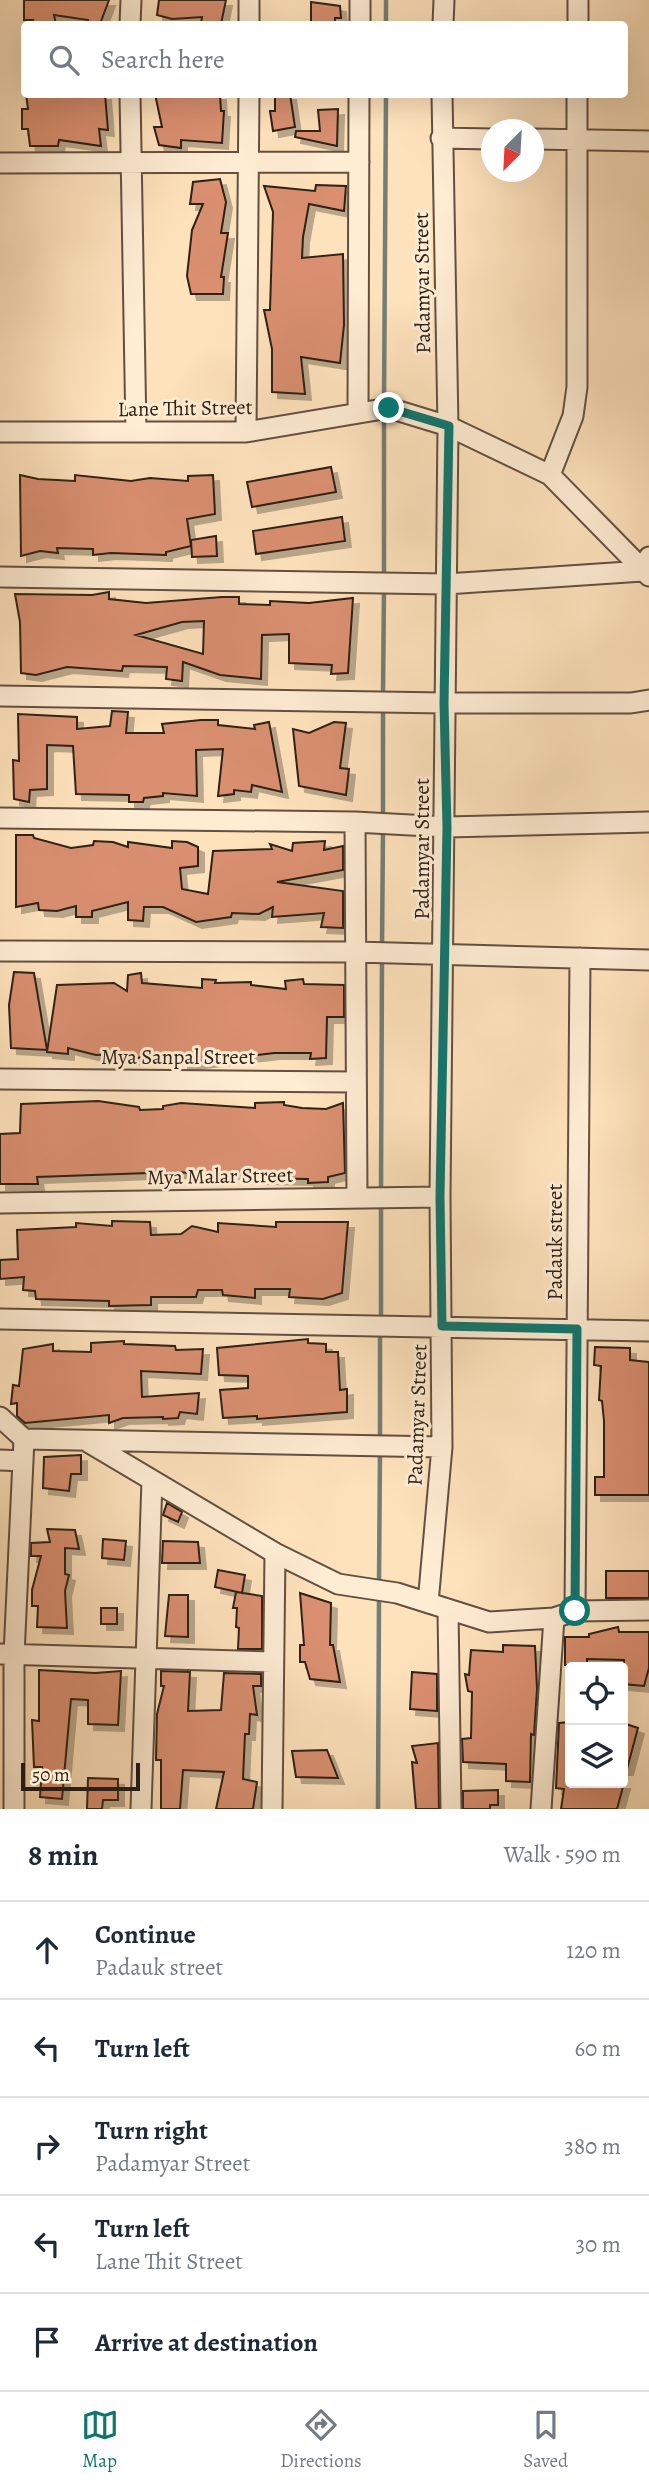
<!DOCTYPE html>
<html lang="en">
<head>
<meta charset="utf-8">
<style>
	body { margin:0; font-family:Alegreya,serif; background:#f2f2f3; color:#1f2937 }
	.controls { position:absolute; right:21px; bottom:21px; display:grid; overflow:hidden; border-radius:7px; box-shadow:0 7px 28px #0002 }
	.controls button { width:63px; height:63px; display:grid; place-items:center; padding:0; border:0; border-bottom:2px solid #e0e1e3; background:#fff; color:#1f2937; font:35px sans-serif }
	.compass { position:absolute; left:481px; top:119px; width:63px; height:63px; border-radius:50%; background:#fff; box-shadow:0 7px 28px #0002; rotate:204deg }
	.scale { position:absolute; left:21px; bottom:18px; width:119px; box-sizing:border-box; padding-left:7px; border:4px solid #2e2016; border-top:0; font-size:19px; line-height:24px; white-space:nowrap; color:#2e2016; -webkit-text-stroke:5px #feecd3; paint-order:stroke }
	.stop { position:absolute; width:21px; height:21px; margin:-16px; border:5px solid #0f766e; border-radius:50%; background:#fff }
	.stop.end { background:#0f766e; border-color:#fff; box-shadow:0 2px 7px #0008 }
	.list { margin:0; padding:0; list-style:none }
	h2 { display:flex; justify-content:space-between; align-items:center; height:91px; margin:0; padding:0 28px; font-size:30px }
	h2 small { font-size:23px; font-weight:400; color:#747a83 }
	.list li { display:grid; grid-template-columns:46px 1fr auto; gap:21px; align-items:center; box-sizing:border-box; height:98px; padding:0 28px; border-top:2px solid #e0e1e3 }
	.list b { display:block; font-size:26px; white-space:nowrap }
	.list p { margin:0; font-size:23px; white-space:nowrap; color:#747a83 }
	.list em { font-size:23px; font-style:normal; color:#747a83 }
	.icon { flex:none; width:38px; height:38px; fill:none; stroke:currentColor; stroke-width:2; stroke-linecap:round; stroke-linejoin:round }
	.map { position:relative; flex:none; width:649px; height:1809px; overflow:hidden }
	.search { position:absolute; background:#fff; box-shadow:0 7px 28px #0002; left:21px; right:21px; top:21px; height:77px; display:flex; align-items:center; gap:18px; box-sizing:border-box; padding:0 24px; border-radius:7px; color:#747a83; font-size:26px }
	.sheet { height:581px; background:#fff }
	nav { display:flex; justify-content:space-around; align-items:center; box-sizing:border-box; height:98px; border-top:2px solid #e0e1e3; background:#fff; font-size:19px; color:#747a83 }
	nav a { display:grid; justify-items:center; gap:4px }
	nav .on { color:#0f766e }
	.map>svg:first-child { display:block }
	.lines { fill:none; stroke-linecap:round; stroke-linejoin:round }
	.stream { stroke:#737e77; stroke-width:4.5 }
	.building { fill:#d98f70; stroke:#2e2016; stroke-width:2; fill-rule:evenodd; filter:url(#shadow) }
	.street-casing { stroke:#625040; stroke-width:23 }
	.street { stroke:#feecd3; stroke-width:19 }
	.route { stroke:#0f766e; stroke-width:9 }
	.labels { text-anchor:middle; dominant-baseline:central; stroke-width:6; stroke-linejoin:round; paint-order:stroke }
	.street-label { font-size:21px; fill:#2e2016; stroke:#feecd3 }
</style>
</head>
<body>
<div class="map">
<svg width="649" height="1809" viewBox="0 0 649 1809">
	<defs>
		<filter id="shadow"><feDropShadow dx="6" dy="6" stdDeviation="0" flood-color="#0004"/></filter>
	</defs>
	<rect width="100%" height="100%" fill="#fee2bc"/>
	<filter id="stains"><feTurbulence type="fractalNoise" baseFrequency=".00286" numOctaves="4"/><feColorMatrix values="0 0 0 0 .2 0 0 0 0 .09 0 0 0 0 .02 0 0 0 .5 -.17"/></filter>
	<radialGradient id="worn" r=".72"><stop offset=".6" stop-color="#630" stop-opacity="0"/><stop offset="1" stop-color="#630" stop-opacity=".3"/></radialGradient>
	<g class="lines">
		<path class="stream" d="M386 24V0
			M384 405 386 94
			M384 576V413
			M383 695 384 588
			M383 818V707
			M382 947 383 830
			M381 1192 382 959
			M381 1322V1204
			M380 1441V1330
			M379 1584 380 1449
			M378 1809 379 1596"/>
	</g>
	<path class="building" d="M24 0H109L100 24H87L88 20 54 15 56 24H31L33 20H24Z
		M159 0H226L221 24H201L202 17 172 19 157 15Z
		M311 2 340 6 341 18H335V24H311Z
		M26 94H105L108 130 99 129 101 146 59 140 58 146H30L28 129H22V109H28Z
		M155 94H220L221 111H224L222 143 181 140V148L159 145 154 127H162Z
		M275 94H290L295 127 273 131 270 111H275Z
		M338 109 337 146 295 137 296 131H320L318 110Z
		M220 179 226 202 221 233H228L221 277H224L223 294H191L187 276 192 230 203 204H190L193 182Z
		M316 185 346 186 344 211 309 204 303 237 302 258 343 254 344 325 340 363 301 357 305 394 272 392V349L264 310H270L273 212 264 186 315 191Z
		M331 467 336 492 252 507 247 482Z
		M20 475 38 479 75 481V475L131 481 150 478 188 481V476L213 475 215 514 187 519 191 546 166 552V555L111 553 93 555V549L57 548 58 553 40 551 21 556Z
		M342 517 345 541 256 554 253 531Z
		M216 536 217 556 192 557 191 540Z
		M109 592V599L146 603 222 597H239V604L270 605V601L309 603 353 598 348 673 331 674 332 665 289 663V634L262 635 261 679 220 675 183 662 182 681 166 679 167 667 123 666 122 671 67 667 36 675 21 673 20 622 15 594 92 595ZM204 621 203 654 136 635 182 622Z
		M112 711 128 712 126 733H164L162 724 201 720H218V725L255 729 254 725 269 722 282 792 252 785 251 792 234 790V794L218 796 223 749 196 750 197 796 163 793V796L144 798 143 802H129V795L76 794 73 746 47 745V789L30 790 29 802 14 799 13 760 19 761 18 714 77 717V729L110 726Z
		M334 722 346 723 340 768 349 769 346 795 299 786 293 729 309 733Z
		M16 835H33L34 838 71 848 93 845 94 841 113 842 128 847V842L172 848V841L187 842 198 847V866L180 868 182 889 208 894 213 851 272 849 270 844 292 851 293 843 325 841 324 850 343 846V870L277 882 343 891V928L321 927 324 913 272 917 273 907 259 914 232 913 231 917 196 922 163 907H144L143 921 128 920V902L92 911V917H76V906L57 911 39 910 38 903 16 907Z
		M14 972 34 973 47 1050 11 1048 9 1005Z
		M141 973 142 983 202 988V979L216 980 215 983 251 982V985L286 989 285 981 303 979 304 984 344 985V1017H327L326 1058 310 1059 311 1053H274L182 1064V1056L145 1052V1057L126 1059V1054L96 1055 68 1048V1054L47 1052 57 985 114 983 127 991 128 975Z
		M98 1101 139 1107 140 1110 163 1109V1106L181 1103 255 1108V1103L284 1102V1105L302 1108 326 1109 343 1103 345 1173 328 1177V1182L308 1183V1179L253 1178V1174L236 1172 217 1175 177 1172 37 1177 38 1184H0V1134L20 1133 21 1104Z
		M112 1221 150 1222 151 1235 181 1234 192 1226 218 1232V1223L276 1227V1222H348L342 1293 323 1299 289 1297 290 1289H255V1298L223 1295 222 1290H198L196 1297H151V1305L109 1306V1301L36 1299 35 1291 23 1290 24 1277 0 1279V1260L18 1259 17 1230 76 1227V1223L112 1226Z
		M308 1339V1343L326 1344V1352H338L340 1390 347 1389V1412L257 1419V1416L223 1418 220 1390 248 1388V1376L219 1375 217 1348Z
		M124 1341V1344L175 1346 176 1350 203 1349 201 1374 141 1371 142 1397 199 1393 197 1414 180 1412 178 1418 163 1419V1417L123 1418 109 1423V1415L25 1423 17 1416V1403L11 1404 13 1385 19 1386 23 1349 53 1344V1351L91 1352V1343Z
		M595 1347 630 1348V1360L649 1362V1495H595V1477H604V1421L602 1401 599 1400 601 1366 594 1365Z
		M81 1455V1474H71L69 1491 43 1488 44 1457Z
		M167 1503 182 1512 178 1522 163 1515Z
		M47 1529 75 1530 79 1549 65 1548V1574L69 1575 65 1591 67 1628 37 1627 38 1606H32V1590L41 1556H31V1543L50 1542Z
		M103 1539 126 1541 124 1560 102 1558Z
		M163 1541 198 1542 200 1563H162Z
		M218 1570 245 1575 242 1593 215 1587Z
		M606 1571H649V1598H606Z
		M236 1592 262 1596V1649H238L239 1628 236 1627 237 1608H233Z
		M300 1593 331 1603 330 1645H333L340 1682 310 1679 305 1662H300V1645H304Z
		M169 1595H188V1637L165 1636Z
		M101 1608H117V1624H101Z
		M618 1627 619 1632H649V1668L644 1686 623 1684 624 1660 587 1659V1665H565V1637H589V1634Z
		M503 1645 535 1646 537 1689 534 1735 531 1734 530 1782 506 1781V1764L463 1762 462 1739 471 1738 472 1692 468 1691 465 1674 469 1675 471 1650 503 1652Z
		M39 1670 95 1673 121 1671 118 1725 88 1724V1700L71 1699 62 1799 40 1797 42 1767H34L32 1720 39 1721Z
		M161 1671 190 1672 188 1711 221 1710 224 1673 261 1674V1686H253L257 1715 250 1714 249 1734H245L243 1779 257 1782 253 1809H216L224 1772 183 1770 180 1809H161V1760H156L157 1714 164 1686H161Z
		M412 1672 437 1674V1711L410 1709Z
		M570 1722V1783H624L617 1809H561L564 1789 556 1788 559 1723Z
		M623 1723 638 1728 627 1769H623Z
		M438 1743 439 1809H416L412 1762 417 1763 412 1746Z
		M327 1750 338 1778 296 1777 292 1751Z
		M88 1778 118 1779V1800H103L102 1809H87Z
		M498 1790V1805H490V1809H463V1791Z"/>
	<g class="lines">
		<g class="street-casing">
			<path id="street" d="M249 0V24
				M130 24 131 0
				M360 24V0
				M443 24 444 0
				M578 24V0
				M130 94 136 432
				M441 138 491 139
				M534 139 649 141
				M0 163 359 162
				M358 411 359 94
				M0 432H246L389 408 448 426 550 475 649 576
				M246 432 249 94
				M550 475 573 416 577 387V94
				M0 577 446 584 643 571 649 557
				M0 696 444 703H631L649 700
				M0 818 355 822 447 827 649 822
				M355 822 357 1197
				M0 951 356 952 649 960
				M0 1079 356 1082
				M0 1203 440 1197
				M0 1319 649 1331
				M0 1417 24 1439
				M24 1439 442 1447
				M88 1442 275 1553 338 1584 397 1593 489 1622 554 1618 575 1611 649 1610
				M0 1460 23 1461
				M428 1603 442 1447 440 1197 448 426 442 94
				M448 1611 451 1809
				M575 1611 580 958
				M0 1654 272 1662
				M14 1809V1655L24 1439
				M141 1809 152 1480
				M272 1809 275 1553
				M541 1809 554 1618"/>
		</g>
		<use href="#street" class="street"/>
	</g>
	<g class="lines">
		<path class="route" d="M389 408 449 426 444 703 447 827 440 1197 442 1326 577 1329 575 1611"/>
	</g>
	<g class="labels">
		<g class="street-label">
			<text transform="translate(422 283) rotate(-91)">Padamyar Street</text>
			<text transform="translate(185 408) rotate(-1)">Lane Thit Street</text>
			<text transform="translate(422 849) rotate(-90)">Padamyar Street</text>
			<text x="178" y="1057">Mya Sanpal Street</text>
			<text transform="translate(220 1176) rotate(-1)">Mya Malar Street</text>
			<text transform="translate(555 1242) rotate(-90)">Padauk street</text>
			<text transform="translate(417 1415) rotate(-88)">Padamyar Street</text>
		</g>
	</g>
	<rect width="100%" height="100%" filter="url(#stains)"/>
	<rect width="100%" height="100%" fill="url(#worn)"/>
</svg>
<div class="controls">
<button><svg class="icon" aria-label="locate" viewBox="0 0 24 24"><circle cx="12" cy="12" r="6"/><path d="M12 2v4M12 18v4M2 12h4M18 12h4"/></svg></button>
<button><svg class="icon" aria-label="layers" viewBox="0 0 24 24"><path d="M12 4l9 5-9 5-9-5zM3 14l9 5 9-5"/></svg></button>
</div>
<svg class="compass" viewBox="-18 -18 36 36"><path d="M0-13l5 13h-10z" fill="#e53935"/><path d="M0 13l5-13h-10z" fill="#747a83"/></svg>
<div class="scale">50 m</div>
<div class="stop" style="left:575px;top:1611px"></div>
<div class="stop end" style="left:389px;top:408px"></div>
<div class="search"><svg class="icon" aria-label="search" viewBox="0 0 24 24"><circle cx="10" cy="10" r="6"/><path d="M15 15l6 6"/></svg>Search here</div>
</div>
<section class="sheet">
<h2>8 min<small>Walk · 590 m</small></h2>
<ul class="list">
<li><svg class="icon" aria-label="ahead" viewBox="0 0 24 24"><path d="M12 20V5M6 11l6-6 6 6"/></svg><div><b>Continue</b><p>Padauk street</p></div><em>120 m</em></li>
<li><svg class="icon" aria-label="left" viewBox="0 0 24 24"><path d="M17 20v-9H6M10 6l-5 5 5 5"/></svg><div><b>Turn left</b></div><em>60 m</em></li>
<li><svg class="icon" aria-label="right" viewBox="0 0 24 24"><path d="M7 20v-9h11M14 6l5 5-5 5"/></svg><div><b>Turn right</b><p>Padamyar Street</p></div><em>380 m</em></li>
<li><svg class="icon" aria-label="left" viewBox="0 0 24 24"><path d="M17 20v-9H6M10 6l-5 5 5 5"/></svg><div><b>Turn left</b><p>Lane Thit Street</p></div><em>30 m</em></li>
<li><svg class="icon" aria-label="arrive" viewBox="0 0 24 24"><path d="M6 21V4h12l-3 4 3 4H6"/></svg><div><b>Arrive at destination</b></div></li>
</ul>
</section>
<nav>
<a class="on"><svg class="icon" aria-label="map" viewBox="0 0 24 24"><path d="M3 6l6-2 6 2 6-2v14l-6 2-6-2-6 2zM9 4v14M15 6v14"/></svg>Map</a>
<a><svg class="icon" aria-label="directions" viewBox="0 0 24 24"><path d="M12 3l9 9-9 9-9-9zM9 14v-3h6M13 9l2 2-2 2"/></svg>Directions</a>
<a><svg class="icon" aria-label="saved" viewBox="0 0 24 24"><path d="M7 4h10v16l-5-4-5 4z"/></svg>Saved</a>
</nav>
</body>
</html>
